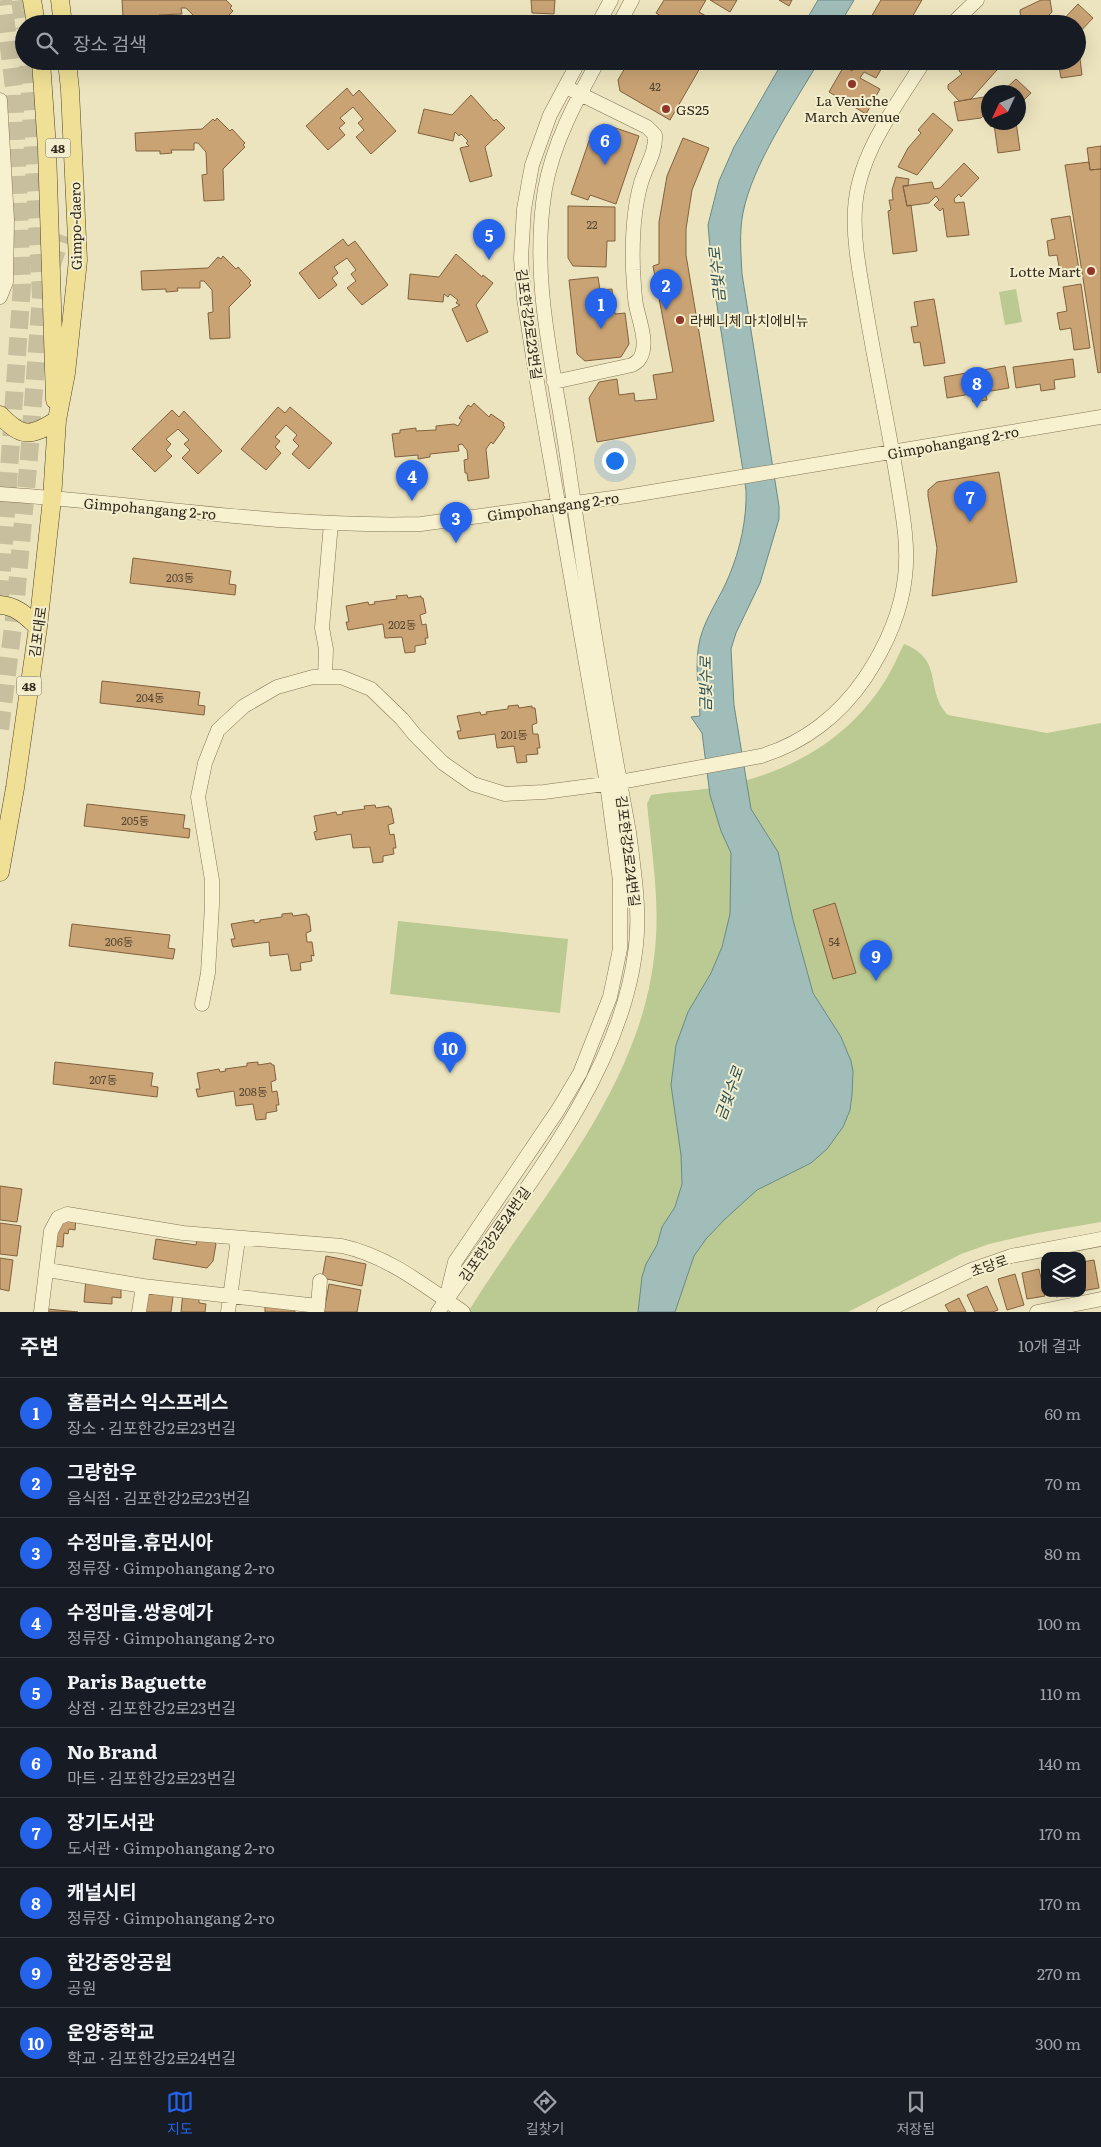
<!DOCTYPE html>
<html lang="ko">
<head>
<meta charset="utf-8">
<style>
	body { margin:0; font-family:Literata,"Noto Sans KR",serif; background:#20242c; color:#f1f3f6 }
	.controls { position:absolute; right:15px; bottom:15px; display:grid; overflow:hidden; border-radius:10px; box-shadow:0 5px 20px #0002 }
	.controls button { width:45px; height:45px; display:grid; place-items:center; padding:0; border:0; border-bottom:1px solid #363941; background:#171b24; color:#f1f3f6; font:25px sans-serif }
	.compass { position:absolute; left:981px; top:85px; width:45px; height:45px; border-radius:50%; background:#171b24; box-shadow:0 5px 20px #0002; rotate:226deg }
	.you { position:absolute; left:614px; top:460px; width:18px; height:18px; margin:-12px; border:4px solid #fff; border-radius:50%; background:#1a73e8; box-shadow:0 0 0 8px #1a73e833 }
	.badge { display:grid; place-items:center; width:32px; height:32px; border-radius:50%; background:#2563eb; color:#fff; font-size:16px; font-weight:700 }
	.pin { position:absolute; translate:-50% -41px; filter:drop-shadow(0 1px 2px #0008) }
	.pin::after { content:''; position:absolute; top:26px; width:18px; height:15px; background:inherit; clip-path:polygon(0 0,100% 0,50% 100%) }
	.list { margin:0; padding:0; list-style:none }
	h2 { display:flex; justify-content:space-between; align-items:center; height:65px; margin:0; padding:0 20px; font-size:21px }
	h2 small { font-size:16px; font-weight:400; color:#9ea1a6 }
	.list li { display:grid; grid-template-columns:32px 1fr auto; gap:15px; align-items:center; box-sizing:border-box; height:70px; padding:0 20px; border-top:1px solid #363941 }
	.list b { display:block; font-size:19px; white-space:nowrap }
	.list p { margin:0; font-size:16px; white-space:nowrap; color:#9ea1a6 }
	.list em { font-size:16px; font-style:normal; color:#9ea1a6 }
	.icon { flex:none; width:28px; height:28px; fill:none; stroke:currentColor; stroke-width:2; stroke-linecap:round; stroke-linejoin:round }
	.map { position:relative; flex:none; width:1101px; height:1312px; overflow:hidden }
	.search { position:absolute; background:#171b24; box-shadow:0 5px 20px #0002; left:15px; right:15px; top:15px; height:55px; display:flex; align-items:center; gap:12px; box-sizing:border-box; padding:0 18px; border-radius:28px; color:#9ea1a6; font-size:19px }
	.sheet { height:765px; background:#171b24 }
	nav { display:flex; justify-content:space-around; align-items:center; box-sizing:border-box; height:70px; border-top:1px solid #363941; background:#171b24; font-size:14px; color:#9ea1a6 }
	nav a { display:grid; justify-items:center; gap:2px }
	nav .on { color:#2563eb }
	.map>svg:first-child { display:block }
	.green { fill:#bbc992 }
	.water { fill:#a1bdb9; stroke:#698a87 }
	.building { fill:#c9a374; stroke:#81623e }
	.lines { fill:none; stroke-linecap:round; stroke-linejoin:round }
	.major-tunnel { stroke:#c7bf9d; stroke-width:18; stroke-dasharray:18 9; stroke-linecap:butt }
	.minor-casing { stroke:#837557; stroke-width:15 }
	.major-casing { stroke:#50422c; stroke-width:19 }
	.minor { stroke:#f7f1d0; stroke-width:14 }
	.major { stroke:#efe095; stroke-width:18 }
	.poi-dot { fill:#90372a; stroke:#f3eecd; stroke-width:2 }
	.labels { text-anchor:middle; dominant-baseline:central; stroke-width:4; stroke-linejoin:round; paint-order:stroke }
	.number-label { font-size:11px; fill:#584831 }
	.shield { fill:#f3eecd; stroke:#6d6550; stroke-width:1 }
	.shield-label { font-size:12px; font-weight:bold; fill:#332a1b }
	.poi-label { font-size:14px; fill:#332a1b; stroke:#f3eecd; text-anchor:start }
	.street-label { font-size:14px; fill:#332a1b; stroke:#f3eecd }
	.water-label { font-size:15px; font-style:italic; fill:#2b4f52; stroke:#f3eecd }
</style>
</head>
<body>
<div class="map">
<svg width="1101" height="1312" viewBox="0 0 1101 1312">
	<rect width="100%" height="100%" fill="#ece4be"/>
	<path class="green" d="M1016 289 1022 322 1005 325 999 292Z
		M904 644C945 660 924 690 948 715L1047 733 1101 723V1222L1037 1233 989 1244 961 1254 848 1312H468C537 1200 638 1093 654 958 661 907 652 855 647 804L651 795C675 791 700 791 723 786 790 772 848 740 885 681 892 670 898 656 904 644Z
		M398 921 568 939 560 1013 390 994Z"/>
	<path class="water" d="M818 0H854L840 24H804Z
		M783 61H819C794 104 752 165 743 213 739 233 741 253 742 274L779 506V519L760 583 736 633 731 649 734 705 751 809 778 852 793 920 813 993 841 1037 851 1061 853 1071 852 1095 850 1110 843 1127 827 1149 811 1163 757 1190 724 1220 706 1239 694 1256 675 1312H638L642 1277 646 1264 657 1245 662 1227 675 1207 682 1184 681 1155 671 1085 676 1045 688 1012 711 973 722 947 730 914 731 853 721 831 710 795 702 733 691 717 700 716C699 691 694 663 700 639 706 616 720 598 729 576 740 550 747 519 746 490L713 280 708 225 719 181 734 147Z"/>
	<path class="building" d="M122 0H226L232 6 230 8 233 11 220 24H194V16L186 8H181L182 14 159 15V18L148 19 147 16 123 17Z
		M531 0H555L554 14 532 13Z
		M664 0H706L699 12 720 24H674L656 13Z
		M710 0H737L730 12Z
		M779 0H792L789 6Z
		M881 0H922L908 24H867Z
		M1041 0H1050L1052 12 1041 23 1021 24 1020 10Z
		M1078 4 1093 18 1077 35V24H1059Z
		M1078 42 1082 75 1061 78 1058 61H1077Z
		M192 61H213V64L192 66Z
		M629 61H659L669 68 673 61H704L670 120 620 91 618 80Z
		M845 61H886L876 78 864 72 860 78 880 89 866 114 829 92 844 66 852 71 854 67Z
		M967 61H1005L971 99 959 101 948 89V85L962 74 959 71Z
		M1016 79 1031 93 1018 106V92H1002Z
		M347 88 353 96 359 90 396 131 371 154 356 137 364 130 358 123 363 119 353 107 340 118 345 123 339 128 345 135 328 150 306 126Z
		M471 95 494 121 496 119 505 128 485 147 492 176 470 182 460 148 469 146 466 143 468 141 461 134 459 136 455 132 453 141 418 133 424 109 452 115Z
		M984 97 985 105 988 104V113L987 112 981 118 958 121 954 102Z
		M933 113 953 130 917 175 898 167 908 148 921 133 918 130Z
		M988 116V122H1016L1020 150 998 153 994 124 991 127 985 120Z
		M217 118 230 131 232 129 245 143 243 145 245 147 223 169 224 200 204 201 202 175 207 174 206 152 198 143H194V150H171L172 153 160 154V151H136L135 133 202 129 213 119 215 121Z
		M604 124 639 136 616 204 590 195 588 200 571 194 592 132Z
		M683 138 709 148 692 190 686 229V255L714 421 597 442 589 398 599 382 617 379 619 395 634 393 635 401 657 399 653 375 673 372 653 266 659 264V222L667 176Z
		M1101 146V169L1090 170 1087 148Z
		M1089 162 1090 170 1101 169V372L1098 373 1065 165Z
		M964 163 979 178 961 197 959 194 954 199 955 203 964 202 969 235 947 237 943 208 940 211 934 205 939 200 936 196 929 203 907 206 903 186 932 182 934 189 940 188Z
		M896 177 909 179 908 186H903L907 206 911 205 917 251 893 254 888 211 891 210 889 200H893L892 190Z
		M568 206 615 207V241H607L606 267 573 266 568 258Z
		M1070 216 1080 275 1061 278 1057 255 1049 256 1047 241 1055 239 1051 219Z
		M343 239 348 246 355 241 388 285 362 305 347 288 356 281 351 274 356 270 347 258 334 267 338 273 332 278 337 285 319 299 299 273Z
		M456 254 482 277 483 275 493 283 476 305 488 332 467 342 452 309 460 305 456 303 458 300 450 294 448 297 444 294 443 302 408 299 410 274 439 277Z
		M223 256 236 269 238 267 251 281 249 283 251 285 229 307 230 338 210 339 208 313 213 312 212 290 204 281H200V288H177L178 291 166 292V289L142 290 141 271 208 268 218 257 221 259Z
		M598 277 600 290 612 289 615 314 625 313 629 344 621 357 585 361 577 354 569 280Z
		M1081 284 1090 348 1074 350 1071 328 1060 330 1057 313 1067 311 1063 287Z
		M934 299 945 363 924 366 920 342 914 343 911 327 918 326 914 302Z
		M1073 359 1075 377 1054 380 1055 389 1041 391 1040 384 1016 388 1013 367Z
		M1005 366 1009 388 985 392 987 400 973 402 971 394 947 398 944 377Z
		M474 403 489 417 491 414 504 423 503 425 505 427 493 444 491 442 486 449 489 478 468 481 467 473H465L464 460 468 459 467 450 462 444 458 445 459 451 430 454V457L418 459V455L395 457 392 434 400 433V430L416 428V431L436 430V426L454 424 458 426 462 420 459 418 468 405 471 407Z
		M278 407 285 413 290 407 332 443 309 469 292 454 299 446 293 440 297 435 286 425 275 437 280 441 275 447 281 453 266 470 241 449Z
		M172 410 179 417 184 411 222 451 198 474 182 458 190 450 184 444 189 440 178 429 166 439 171 444 166 450 172 456 155 472 132 449Z
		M999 472 1017 582 932 596 937 548 928 496V490L937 482Z
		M133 558 231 571 229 584 236 585 235 595 130 583Z
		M407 595 408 598 421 596V598H423L426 613 420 615 422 625 426 624 428 638H425L426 644 415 646V652L405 653 402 637 385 638 383 624 348 630 346 622H349L346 606 368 602 369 605 375 604 374 602 397 599 396 596Z
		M102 681 200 692 198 705 205 706 204 715 100 703Z
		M518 705 519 708 532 706V708H535L537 723 532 725 533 734H538L540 748H537L538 754 526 755 527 762 517 763 514 746 497 748 495 734 459 739 457 731H461L457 716 480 712 481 715 487 714 486 712 508 709V706Z
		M87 804 185 815 183 828 190 829 189 838 84 826Z
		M375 805 376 808 389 806V808H391L394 823 388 825 390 835 394 834 396 848H393L394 854 383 856V862L373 863 370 847 353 848 351 834 316 840 314 832 317 831 314 816 336 812 337 815 343 814 342 812 365 809 364 806Z
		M835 903 856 973 833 979 813 910Z
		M292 913 293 916 307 914V916H309L311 931 306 933 307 942H312L314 956 311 955 312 961 300 963 301 970 291 971 288 954 270 956 269 942 233 947 231 939H235L231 924 254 920V923L260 922V920L282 917V914Z
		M72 924 170 935 168 948 175 949 173 959 69 946Z
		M55 1062 153 1073 151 1086 158 1087 157 1097 53 1084Z
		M258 1062V1065L271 1063 272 1065H274L276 1080 271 1082 272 1092 277 1091 279 1105H276L277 1111 266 1113V1119L256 1120 253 1104 236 1106 234 1091 198 1097 196 1089H200L197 1073 219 1069 220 1072 226 1071 225 1069 247 1066V1063Z
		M0 1186 22 1189 17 1222 0 1220Z
		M58 1215 76 1217 75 1230 69 1229 68 1234 64 1233 63 1247 46 1245 48 1222Z
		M0 1223 21 1226 17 1256 0 1254Z
		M198 1233 207 1235 216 1244 213 1261 207 1268 153 1259 156 1239 196 1245Z
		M326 1256 366 1264 362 1286 322 1278Z
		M0 1258 13 1260 9 1291 0 1289Z
		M1094 1260 1099 1288 1082 1291V1262Z
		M1039 1269 1045 1296 1027 1299 1022 1273Z
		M1015 1274 1024 1305 1007 1310 998 1279Z
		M86 1279 121 1289V1298L112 1297V1304L84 1302Z
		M329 1284 361 1290 357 1312H324Z
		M987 1286 998 1310 993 1312H975L967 1295Z
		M174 1289 171 1312H137L140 1291Z
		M183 1292 199 1293V1303L206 1304 205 1312H181Z
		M1055 1293H1074V1294L1056 1297Z
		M959 1298 966 1312H949L945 1305Z
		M265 1305 295 1307V1312H265Z
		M37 1308 78 1312H36Z"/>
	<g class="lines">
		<path class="major-tunnel" d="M20 0 24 28
			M51 267 62 235
			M0 598 22 285 14 88 3 0
			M0 729 14 619 29 457 41 296 28 61"/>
		<g class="minor-casing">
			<path id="minor" d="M598 24 611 0
				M619 24 632 0
				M952 24 977 0
				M0 100 7 220 6 282 0 297
				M554 382 632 365C637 362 640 360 642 354 647 340 639 320 636 305 634 294 634 282 633 270 632 241 633 211 641 183 646 166 656 153 655 135L647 127 572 90
				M0 494C140 503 280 528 421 524L627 496 1101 417
				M325 677 326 649 322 628 331 523
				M202 1004 208 973 212 905V880L198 797 205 763 218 730 244 706 277 687 313 677H341L371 689 402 719 415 735 443 763 473 784 505 794 544 792 620 782 761 756C804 743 840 715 865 678 885 648 901 613 905 577 909 544 902 511 897 479 887 419 874 359 864 298 859 269 853 238 855 209 858 154 896 106 924 61
				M48 1270 143 1286 139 1312
				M143 1286 318 1306 317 1312
				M447 1295 455 1262 558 1110 580 1073 610 997 620 949V881L607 784 536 376 524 298 521 258 524 209 532 165 550 115 579 61
				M318 1306 320 1281
				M41 1312 51 1231 58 1218 67 1214 183 1233 342 1246C388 1256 425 1286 463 1312
				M228 1312 238 1239
				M438 1312C511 1206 618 1084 635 953 641 913 634 872 629 832 606 707 585 582 567 456 554 366 530 281 545 189 553 143 576 101 598 61
				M884 1312 971 1270 1011 1256 1101 1239
				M1037 1312 1101 1299"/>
		</g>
		<g class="major-casing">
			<path id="major" d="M32 0 36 24
				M60 0 63 24
				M41 61 47 148 55 400
				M0 415C22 438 31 437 57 420
				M0 605C17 606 26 616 38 627
				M0 872 15 788 38 627 52 499 57 420 66 373 78 260 70 90 67 61"/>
		</g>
		<use href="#minor" class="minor"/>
		<use href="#major" class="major"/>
	</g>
	<g class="poi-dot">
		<circle cx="852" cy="84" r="5"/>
		<circle cx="666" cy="109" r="5"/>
		<circle cx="1091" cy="271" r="5"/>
		<circle cx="680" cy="320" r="5"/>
	</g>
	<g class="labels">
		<g class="number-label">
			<text x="655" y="86">42</text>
			<text x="592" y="224">22</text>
			<text x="180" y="577">203동</text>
			<text x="402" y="624">202동</text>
			<text x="150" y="697">204동</text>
			<text x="514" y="734">201동</text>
			<text x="135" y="820">205동</text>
			<text x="119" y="941">206동</text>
			<text x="834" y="941">54</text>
			<text x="103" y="1079">207동</text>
			<text x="253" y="1091">208동</text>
		</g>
		<g class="shield">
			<rect x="45.5" y="138.5" width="25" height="19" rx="4"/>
			<rect x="16.5" y="676.5" width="25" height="19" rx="4"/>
		</g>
		<g class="shield-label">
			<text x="58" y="148">48</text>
			<text x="29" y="686">48</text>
		</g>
		<g class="poi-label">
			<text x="852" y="100" text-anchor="middle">La Veniche<tspan x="852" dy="16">March Avenue</tspan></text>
			<text x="676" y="109">GS25</text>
			<text x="1081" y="271" text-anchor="end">Lotte Mart</text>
			<text x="690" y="320">라베니체 마치에비뉴</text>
		</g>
		<g class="street-label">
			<text transform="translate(75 226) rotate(-91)">Gimpo-daero</text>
			<text transform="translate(530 324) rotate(82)">김포한강2로23번길</text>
			<text transform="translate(953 442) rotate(-10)">Gimpohangang 2-ro</text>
			<text transform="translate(553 506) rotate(-8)">Gimpohangang 2-ro</text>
			<text transform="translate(150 508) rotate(5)">Gimpohangang 2-ro</text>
			<text transform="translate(37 632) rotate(-82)">김포대로</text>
			<text transform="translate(629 851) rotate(83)">김포한강2로24번길</text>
			<text transform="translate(494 1234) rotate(-55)">김포한강2로24번길</text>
			<text transform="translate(989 1265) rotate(-19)">초당로</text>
		</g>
		<g class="water-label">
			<text transform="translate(716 275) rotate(-96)">금빛수로</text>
			<text transform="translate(704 684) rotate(-90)">금빛수로</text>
			<text transform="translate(728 1093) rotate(-70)">금빛수로</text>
		</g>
	</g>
</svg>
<div class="controls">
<button><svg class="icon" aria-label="layers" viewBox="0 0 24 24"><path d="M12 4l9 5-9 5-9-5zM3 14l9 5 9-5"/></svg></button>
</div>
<svg class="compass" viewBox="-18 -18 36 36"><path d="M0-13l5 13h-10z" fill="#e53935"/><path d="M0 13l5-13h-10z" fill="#9ea1a6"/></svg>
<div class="you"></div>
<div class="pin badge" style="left:601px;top:329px">1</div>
<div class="pin badge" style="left:666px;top:310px">2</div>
<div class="pin badge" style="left:456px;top:543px">3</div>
<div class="pin badge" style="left:412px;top:501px">4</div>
<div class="pin badge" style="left:489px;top:260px">5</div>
<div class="pin badge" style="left:605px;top:165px">6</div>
<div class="pin badge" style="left:970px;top:522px">7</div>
<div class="pin badge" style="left:977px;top:408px">8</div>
<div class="pin badge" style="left:876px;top:981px">9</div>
<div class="pin badge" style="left:450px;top:1073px">10</div>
<div class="search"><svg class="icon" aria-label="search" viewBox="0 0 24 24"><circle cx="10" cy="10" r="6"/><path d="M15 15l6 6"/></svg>장소 검색</div>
</div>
<section class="sheet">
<h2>주변<small>10개 결과</small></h2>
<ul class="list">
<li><span class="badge">1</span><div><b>홈플러스 익스프레스</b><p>장소 · 김포한강2로23번길</p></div><em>60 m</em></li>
<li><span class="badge">2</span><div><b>그랑한우</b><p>음식점 · 김포한강2로23번길</p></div><em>70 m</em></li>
<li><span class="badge">3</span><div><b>수정마을.휴먼시아</b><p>정류장 · Gimpohangang 2-ro</p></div><em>80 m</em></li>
<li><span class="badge">4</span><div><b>수정마을.쌍용예가</b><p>정류장 · Gimpohangang 2-ro</p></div><em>100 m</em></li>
<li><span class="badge">5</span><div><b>Paris Baguette</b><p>상점 · 김포한강2로23번길</p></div><em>110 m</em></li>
<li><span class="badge">6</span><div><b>No Brand</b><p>마트 · 김포한강2로23번길</p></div><em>140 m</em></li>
<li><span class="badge">7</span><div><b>장기도서관</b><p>도서관 · Gimpohangang 2-ro</p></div><em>170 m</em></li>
<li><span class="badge">8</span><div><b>캐널시티</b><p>정류장 · Gimpohangang 2-ro</p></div><em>170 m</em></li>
<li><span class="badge">9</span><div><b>한강중앙공원</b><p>공원</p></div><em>270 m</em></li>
<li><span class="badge">10</span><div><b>운양중학교</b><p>학교 · 김포한강2로24번길</p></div><em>300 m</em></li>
</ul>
</section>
<nav>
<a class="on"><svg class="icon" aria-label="map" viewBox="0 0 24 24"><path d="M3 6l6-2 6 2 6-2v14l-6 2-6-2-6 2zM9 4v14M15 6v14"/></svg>지도</a>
<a><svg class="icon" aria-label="directions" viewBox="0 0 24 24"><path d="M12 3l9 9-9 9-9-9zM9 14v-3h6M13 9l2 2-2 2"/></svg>길찾기</a>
<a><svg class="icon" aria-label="saved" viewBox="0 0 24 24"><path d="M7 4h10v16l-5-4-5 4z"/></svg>저장됨</a>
</nav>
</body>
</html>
